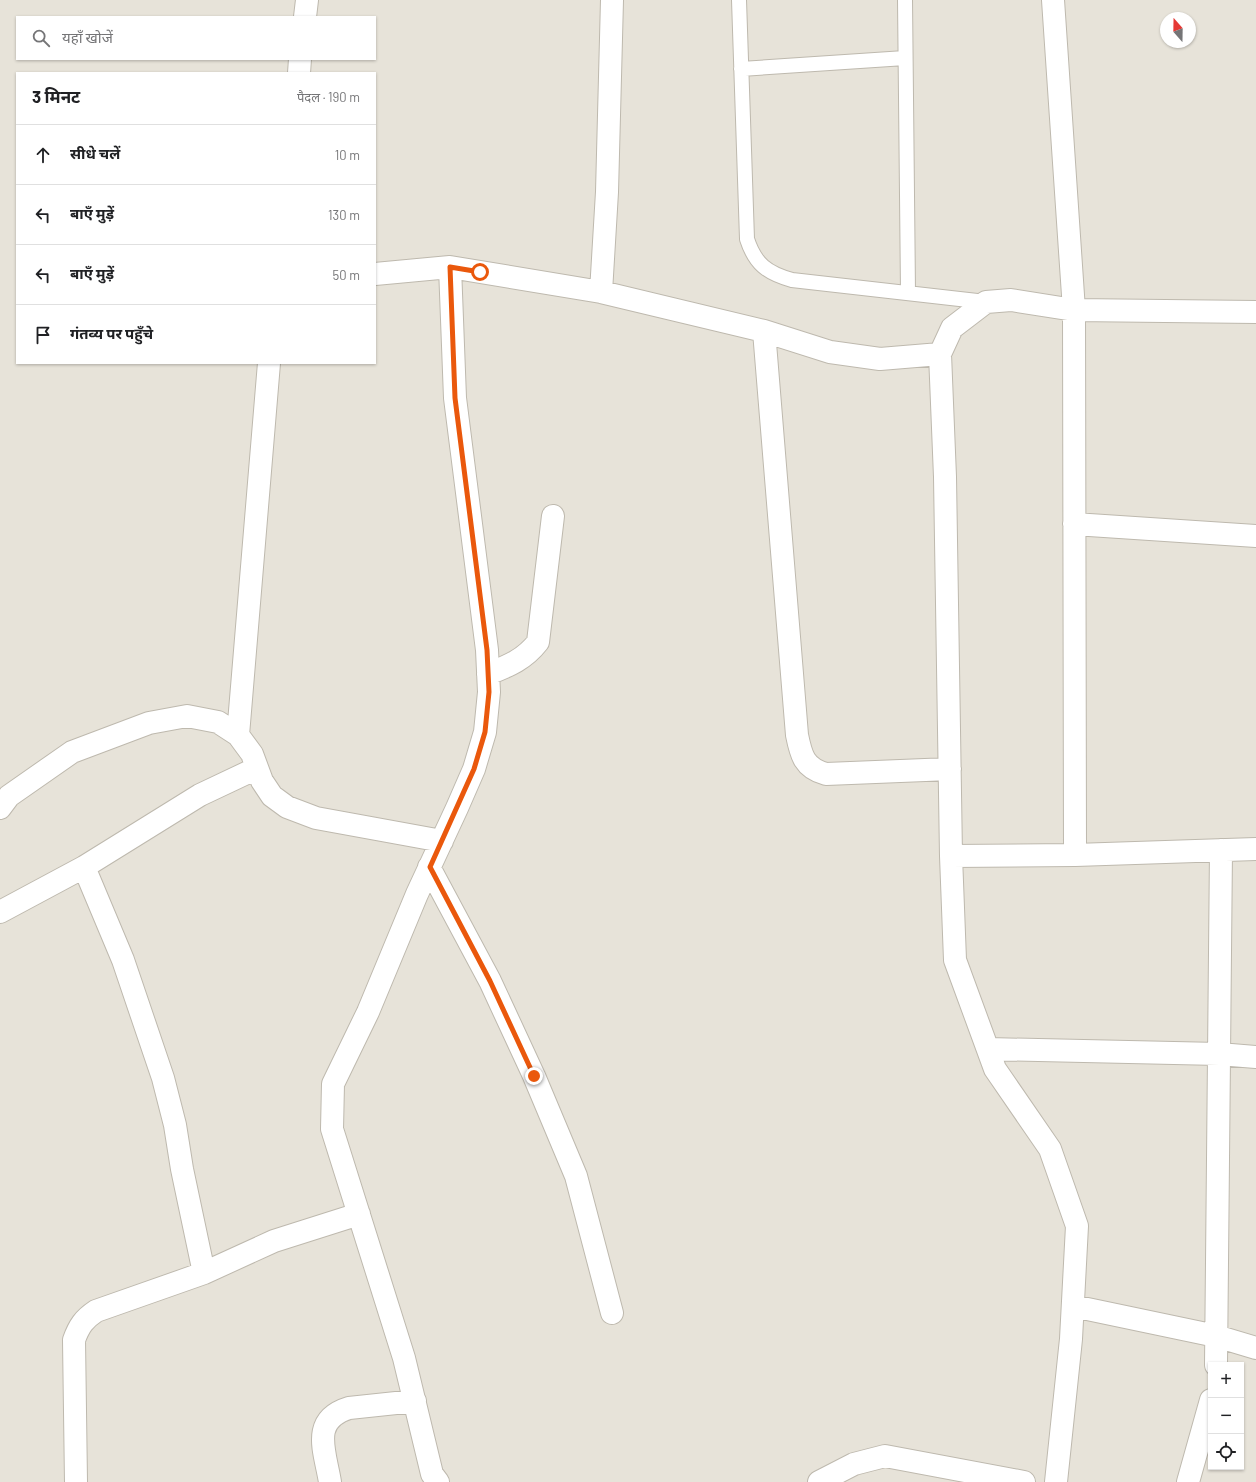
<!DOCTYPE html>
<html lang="hi">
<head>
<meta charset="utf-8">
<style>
	body { margin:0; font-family:Barlow,"Noto Sans Devanagari",sans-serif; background:#f2f2f2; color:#202124 }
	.controls { position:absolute; right:12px; bottom:12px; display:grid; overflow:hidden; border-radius:0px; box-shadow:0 1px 3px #0004 }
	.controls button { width:36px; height:36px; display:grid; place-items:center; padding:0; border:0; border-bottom:1px solid #e0e0e0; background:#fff; color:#202124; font:20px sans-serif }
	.compass { position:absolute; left:1160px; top:12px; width:36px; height:36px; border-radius:50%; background:#fff; box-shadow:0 1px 3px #0004; rotate:340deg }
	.stop { position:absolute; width:12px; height:12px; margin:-9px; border:3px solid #ea580c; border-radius:50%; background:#fff }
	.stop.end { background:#ea580c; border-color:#fff; box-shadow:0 1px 4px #0008 }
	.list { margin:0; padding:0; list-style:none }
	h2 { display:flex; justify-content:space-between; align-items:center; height:52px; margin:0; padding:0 16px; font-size:17px }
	h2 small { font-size:13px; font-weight:400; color:#757577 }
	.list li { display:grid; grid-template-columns:26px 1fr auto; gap:12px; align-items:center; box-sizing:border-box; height:60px; padding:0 16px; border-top:1px solid #e0e0e0 }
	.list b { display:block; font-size:15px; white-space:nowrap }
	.list em { font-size:13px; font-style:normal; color:#757577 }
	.icon { flex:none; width:22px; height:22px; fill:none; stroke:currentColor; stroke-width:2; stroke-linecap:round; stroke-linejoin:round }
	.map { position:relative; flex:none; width:1256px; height:1482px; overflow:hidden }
	.search { position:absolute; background:#fff; box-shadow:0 1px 3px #0004; left:16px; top:16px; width:360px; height:44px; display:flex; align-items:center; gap:10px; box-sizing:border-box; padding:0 14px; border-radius:0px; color:#757577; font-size:15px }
	.panel { position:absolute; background:#fff; box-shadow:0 1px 3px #0004; left:16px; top:72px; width:360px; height:292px; border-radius:0px }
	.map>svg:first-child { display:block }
	.residential { fill:#e7e3d9; fill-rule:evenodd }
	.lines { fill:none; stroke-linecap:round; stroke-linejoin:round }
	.lane-casing { stroke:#beb9ae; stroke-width:16 }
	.street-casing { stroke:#beb9ae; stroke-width:24 }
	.lane { stroke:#fff; stroke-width:14 }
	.street { stroke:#fff; stroke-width:22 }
	.route { stroke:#ea580c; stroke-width:5 }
</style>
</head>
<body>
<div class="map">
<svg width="1256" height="1482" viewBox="0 0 1256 1482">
	<rect width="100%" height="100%" fill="#f3f1eb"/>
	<path class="residential" d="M0 0H1256V1482H0ZM17 17H375V59H17ZM1166 18H1190V42H1166ZM17 73H375V363H17ZM1211 1365H1241V1467H1211Z"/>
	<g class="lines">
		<g class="lane-casing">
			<path id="lane" d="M739 0 747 239C755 264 767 273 792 280L986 302
				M905 0 908 292
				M741 69 905 58"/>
		</g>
		<g class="street-casing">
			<path id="street" d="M305 17 307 0
				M299 73 300 59
				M375 274 450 267 601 292 764 331 830 352 880 359 940 354 952 328 986 302 1011 300 1074 310 1053 0
				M601 292 607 192 612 0
				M1256 312 1074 310 1075 855 1256 849
				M764 331 797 735C801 755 804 768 826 774L950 769
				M940 354 945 477 951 856
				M1074 524 1256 536
				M488 674C508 666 524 660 538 642L553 516
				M238 735 269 363
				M0 808 9 796 72 752 149 723 187 716 218 722 238 735 252 754 262 781 272 796 287 807 316 818 442 841
				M84 867 123 960 163 1078 175 1125 182 1169 204 1273
				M429 867 490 981 534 1076 576 1176 612 1313
				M0 912 84 867 200 795 257 768
				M988 1049 1219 1054 1256 1057
				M1073 1306 1216 1336 1256 1348
				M1216 1365 1221 850
				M76 1482 74 1340C79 1326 84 1319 96 1311L204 1273 274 1241 359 1214
				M330 1482C325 1451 310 1420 349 1408L415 1401
				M438 1482 432 1474 404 1358 332 1129 333 1084 368 1012 417 894 457 808 474 769 485 732 489 692 487 650 455 398 450 267
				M819 1482 854 1464 885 1456 1024 1482
				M1056 1482 1071 1339 1077 1226 1050 1149 995 1069 955 960 951 856 1075 855
				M1188 1482 1211 1400"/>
		</g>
		<use href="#lane" class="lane"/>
		<use href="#street" class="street"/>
	</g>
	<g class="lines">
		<path class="route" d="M480 272 450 267 455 398 487 650 489 692 485 732 474 769 430 867 490 981 534 1076"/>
	</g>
</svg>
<div class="controls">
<button>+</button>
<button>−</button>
<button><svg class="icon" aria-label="locate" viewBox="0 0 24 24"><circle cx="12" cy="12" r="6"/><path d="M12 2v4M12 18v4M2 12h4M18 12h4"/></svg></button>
</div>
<svg class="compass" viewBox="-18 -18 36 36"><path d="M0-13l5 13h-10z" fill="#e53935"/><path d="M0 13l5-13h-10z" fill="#757577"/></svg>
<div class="stop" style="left:480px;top:272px"></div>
<div class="stop end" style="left:534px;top:1076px"></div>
<div class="search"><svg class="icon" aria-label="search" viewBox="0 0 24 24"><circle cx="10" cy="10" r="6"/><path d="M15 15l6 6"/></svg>यहाँ खोजें</div>
<section class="panel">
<h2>3 मिनट<small>पैदल · 190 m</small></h2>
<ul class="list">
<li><svg class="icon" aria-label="ahead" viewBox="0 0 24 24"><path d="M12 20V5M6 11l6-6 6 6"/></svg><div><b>सीधे चलें</b></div><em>10 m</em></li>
<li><svg class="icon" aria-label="left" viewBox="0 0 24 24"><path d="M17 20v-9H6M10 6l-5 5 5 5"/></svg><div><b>बाएँ मुड़ें</b></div><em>130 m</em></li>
<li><svg class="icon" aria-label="left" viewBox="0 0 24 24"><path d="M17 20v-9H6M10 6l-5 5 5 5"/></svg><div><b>बाएँ मुड़ें</b></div><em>50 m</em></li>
<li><svg class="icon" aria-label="arrive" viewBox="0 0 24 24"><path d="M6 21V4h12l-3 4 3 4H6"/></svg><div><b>गंतव्य पर पहुँचे</b></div></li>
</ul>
</section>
</div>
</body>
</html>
